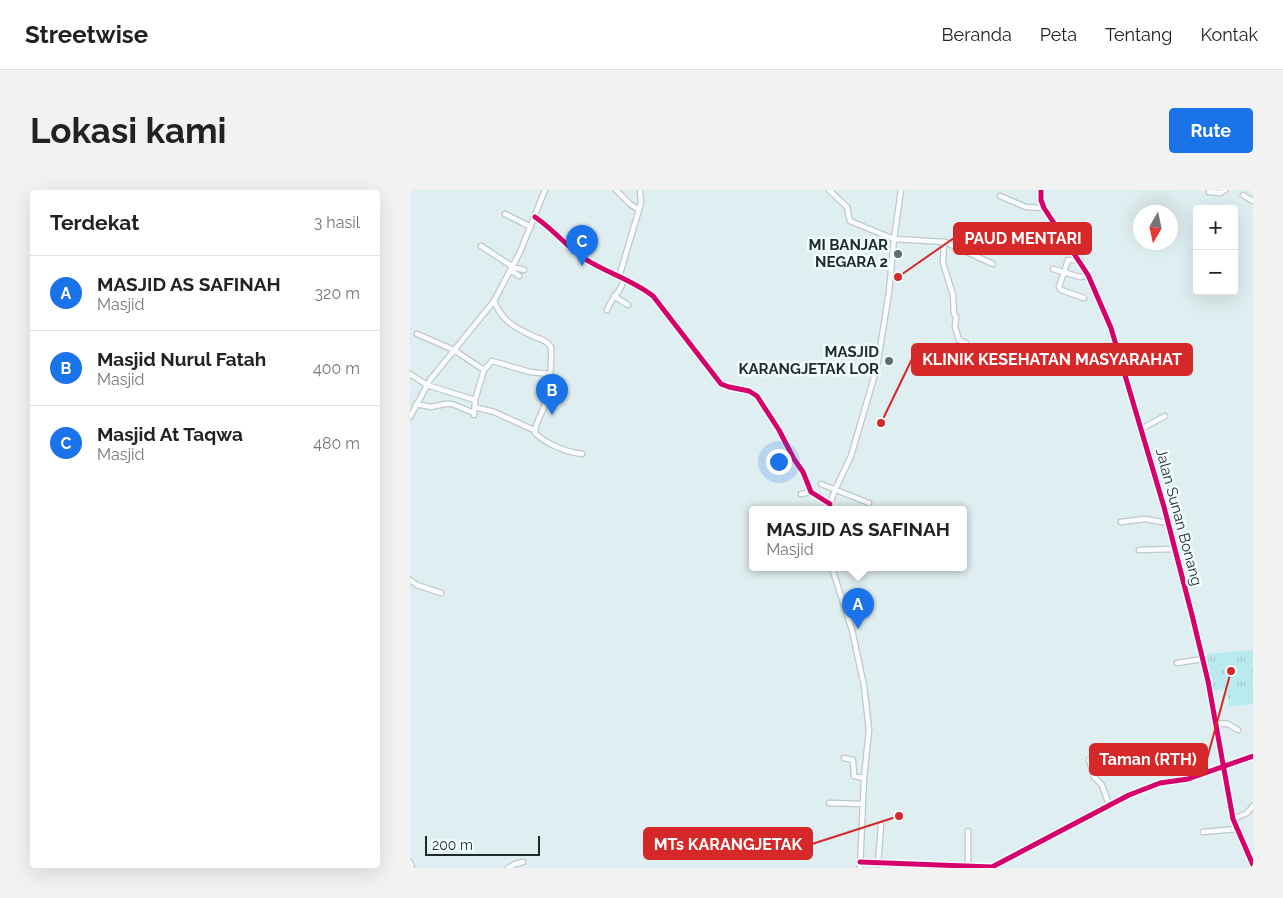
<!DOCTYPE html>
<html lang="id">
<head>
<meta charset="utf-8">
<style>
	body { margin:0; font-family:Raleway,sans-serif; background:#f2f2f2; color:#222 }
	.controls { position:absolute; right:15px; top:15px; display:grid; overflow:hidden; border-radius:5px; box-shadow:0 5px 20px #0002 }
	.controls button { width:45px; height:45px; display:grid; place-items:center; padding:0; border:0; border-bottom:1px solid #e0e0e0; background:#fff; color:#222; font:25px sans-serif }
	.compass { position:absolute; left:723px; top:15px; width:45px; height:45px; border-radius:50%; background:#fff; box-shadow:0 5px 20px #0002; rotate:189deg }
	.scale { position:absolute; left:15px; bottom:12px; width:115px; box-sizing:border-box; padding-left:5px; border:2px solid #1f2a2b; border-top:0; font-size:14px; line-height:18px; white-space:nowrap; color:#1f2a2b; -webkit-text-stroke:4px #f2fdff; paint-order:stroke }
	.you { position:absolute; left:368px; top:271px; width:18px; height:18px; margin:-12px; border:4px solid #fff; border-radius:50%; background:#1a73e8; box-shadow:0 0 0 8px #1a73e833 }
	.badge { display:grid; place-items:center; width:32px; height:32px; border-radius:50%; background:#1a73e8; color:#fff; font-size:16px; font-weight:700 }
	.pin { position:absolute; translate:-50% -41px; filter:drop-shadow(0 1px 2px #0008) }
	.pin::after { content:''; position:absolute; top:26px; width:18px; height:15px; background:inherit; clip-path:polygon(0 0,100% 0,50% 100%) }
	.popup { position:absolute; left:339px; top:316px; width:218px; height:65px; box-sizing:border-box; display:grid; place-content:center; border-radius:5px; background:#fff; filter:drop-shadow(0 1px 4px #0005); font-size:16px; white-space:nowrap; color:#767676 }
	.popup b { font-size:19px; color:#222 }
	.popup::after { content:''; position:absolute; left:50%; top:100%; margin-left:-10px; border:10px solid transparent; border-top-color:#fff }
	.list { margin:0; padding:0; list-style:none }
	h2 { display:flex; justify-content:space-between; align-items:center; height:65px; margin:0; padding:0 20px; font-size:21px }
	h2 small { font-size:16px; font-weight:400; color:#767676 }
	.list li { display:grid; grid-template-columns:32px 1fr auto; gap:15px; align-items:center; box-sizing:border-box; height:75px; padding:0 20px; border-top:1px solid #e0e0e0 }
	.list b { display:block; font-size:19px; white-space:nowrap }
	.list p { margin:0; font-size:16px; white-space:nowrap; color:#767676 }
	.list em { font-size:16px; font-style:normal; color:#767676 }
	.map { position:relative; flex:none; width:843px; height:678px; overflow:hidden; border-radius:5px }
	header { display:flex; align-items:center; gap:30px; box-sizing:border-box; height:70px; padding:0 25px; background:#fff; border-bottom:1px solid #e0e0e0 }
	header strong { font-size:24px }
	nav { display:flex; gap:28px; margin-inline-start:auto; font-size:18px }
	.intro { display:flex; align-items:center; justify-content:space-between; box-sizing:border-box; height:120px; padding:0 30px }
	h1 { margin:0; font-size:35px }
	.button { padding:12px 22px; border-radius:5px; background:#1a73e8; color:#fff; font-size:18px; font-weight:700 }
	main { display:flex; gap:30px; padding:0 30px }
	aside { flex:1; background:#fff; border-radius:5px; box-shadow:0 5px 20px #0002 }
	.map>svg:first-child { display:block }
	.park { fill:url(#park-tufts) }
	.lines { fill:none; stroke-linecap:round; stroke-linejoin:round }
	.minor-casing { stroke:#bdc9cb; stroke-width:7 }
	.minor { stroke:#fafcfd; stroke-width:4.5 }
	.cycleway-casing { stroke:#f2fdff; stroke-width:8 }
	.cycleway { stroke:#d6006c; stroke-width:5 }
	.poi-dot { fill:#626f70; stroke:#f2fdff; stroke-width:2 }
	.labels { text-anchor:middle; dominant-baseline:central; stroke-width:5; stroke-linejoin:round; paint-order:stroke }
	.poi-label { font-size:15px; font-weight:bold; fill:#1f2a2b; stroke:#f2fdff; text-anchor:end }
	.street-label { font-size:15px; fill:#1f2a2b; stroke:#f2fdff }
	.leader { fill:none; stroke:#d62828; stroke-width:2 }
	.callout-dot { fill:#d62828; stroke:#f2fdff; stroke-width:2 }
	.callout { fill:#d62828; stroke:#d62828; stroke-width:2 }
	.callout-label { font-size:16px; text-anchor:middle; font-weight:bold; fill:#fff }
</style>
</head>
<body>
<header>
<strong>Streetwise</strong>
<nav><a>Beranda</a><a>Peta</a><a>Tentang</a><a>Kontak</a></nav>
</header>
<div class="intro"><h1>Lokasi kami</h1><a class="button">Rute</a></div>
<main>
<aside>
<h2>Terdekat<small>3 hasil</small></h2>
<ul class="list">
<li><span class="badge">A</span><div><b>MASJID AS SAFINAH</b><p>Masjid</p></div><em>320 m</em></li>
<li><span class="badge">B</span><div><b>Masjid Nurul Fatah</b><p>Masjid</p></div><em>400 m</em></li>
<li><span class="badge">C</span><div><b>Masjid At Taqwa</b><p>Masjid</p></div><em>480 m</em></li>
</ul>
</aside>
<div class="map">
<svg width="843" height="678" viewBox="0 0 843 678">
	<defs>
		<pattern id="park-tufts" width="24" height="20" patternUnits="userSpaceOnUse" patternTransform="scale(1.25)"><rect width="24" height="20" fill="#b9eaef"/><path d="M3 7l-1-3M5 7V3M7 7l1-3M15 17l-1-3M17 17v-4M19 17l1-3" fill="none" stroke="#9fc9cd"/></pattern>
	</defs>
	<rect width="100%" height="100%" fill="#dfeef0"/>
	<path class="park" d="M843 460V514L819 517 817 499 801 500 797 464Z"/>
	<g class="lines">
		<g class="minor-casing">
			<path id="minor" d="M206 0 220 14 229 20
				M419 0 437 17 440 31 484 49 535 52 583 74
				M631 0V10L634 18 678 85 701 138 754 317 782 425 798 491 823 629 843 675
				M799 2 810 3 815 0
				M833 5 843 11
				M590 6 616 17 634 18
				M95 24 121 37
				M125 27C143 39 157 57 175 69 197 83 223 90 243 106L311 194 319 197 339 201 347 206 369 240 384 269 393 282 401 302 420 314
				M534 52 533 73 543 105 544 124 546 127 545 137 549 150 556 153
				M71 56 103 77 114 80
				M670 70H658L649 97 651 100 674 108
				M643 79 670 87 678 85
				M101 80 109 86
				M209 87 231 13 230 0
				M204 106 218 115
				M84 111C93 132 104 137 125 147 131 149 137 151 141 157 142 172 139 202 134 217 131 226 125 233 125 243 136 254 156 262 172 264
				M197 120C201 108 212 101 214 89
				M7 144 44 160 74 180 65 210 64 225
				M74 180 82 171 120 182 139 184
				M0 184 17 195 65 210
				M6 214 21 217 35 214H42L64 223
				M65 217 84 222 124 240
				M0 227 20 190 84 111 110 62 135 0
				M731 239 755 226
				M411 294 459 313
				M391 304 401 302
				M418 320 425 300 441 266 467 177 479 102 484 49 491 0
				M711 332 735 329 758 333
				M729 360 765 359
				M422 378 442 440 454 496 459 540 454 588 450 678
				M0 390 7 395 31 403
				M767 473 793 469
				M805 533 818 534 828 540
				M434 568 443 570 444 586 454 588
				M679 570 684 587 692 595 699 615
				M419 613 453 614
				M823 629 837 623 843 616
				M793 642 827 639
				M0 672 2 678
				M450 672 582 677 719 605 750 593 778 589 843 566
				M468 674 471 635
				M558 676V641
				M98 678 105 674 113 672"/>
		</g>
		<use href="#minor" class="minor"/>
		<g class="cycleway-casing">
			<path id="cycleway" d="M631 0V10L634 18 678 85 701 138 754 317 782 425 798 491 823 629 843 675
				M125 27C143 39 157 57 175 69 197 83 223 90 243 106L311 194 319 197 339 201 347 206 369 240 384 269 393 282 401 302 420 314
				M450 672 582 677 719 605 750 593 778 589 843 566"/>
		</g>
		<use href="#cycleway" class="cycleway"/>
	</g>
	<g class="poi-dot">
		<circle cx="488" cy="64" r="5"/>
		<circle cx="479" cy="171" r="5"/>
	</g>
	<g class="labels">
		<g class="poi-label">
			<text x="478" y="55">MI BANJAR<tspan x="478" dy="17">NEGARA 2</tspan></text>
			<text x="469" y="162">MASJID<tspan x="469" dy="17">KARANGJETAK LOR</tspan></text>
		</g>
		<g class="street-label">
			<text transform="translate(769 327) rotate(75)">Jalan Sunan Bonang</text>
		</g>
	</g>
	<path class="leader" d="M488 87L544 48M471 233L502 169M821 481L797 569M489 626L402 654"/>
	<g class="callout-dot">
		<circle cx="488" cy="87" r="5"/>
		<circle cx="471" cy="233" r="5"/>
		<circle cx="821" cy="481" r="5"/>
		<circle cx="489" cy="626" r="5"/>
	</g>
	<g class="callout">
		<rect x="544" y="33" width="137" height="31" rx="5"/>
		<rect x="502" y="154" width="280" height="31" rx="5"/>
		<rect x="680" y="554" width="117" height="31" rx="5"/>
		<rect x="234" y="638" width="168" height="31" rx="5"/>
	</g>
	<g class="callout-label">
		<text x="613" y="54">PAUD MENTARI</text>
		<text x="642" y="175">KLINIK KESEHATAN MASYARAHAT</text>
		<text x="738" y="575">Taman (RTH)</text>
		<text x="318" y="660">MTs KARANGJETAK</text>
	</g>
</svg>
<div class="controls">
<button>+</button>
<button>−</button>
</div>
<svg class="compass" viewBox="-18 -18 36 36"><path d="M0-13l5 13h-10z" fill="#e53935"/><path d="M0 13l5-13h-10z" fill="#767676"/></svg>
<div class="scale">200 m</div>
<div class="you"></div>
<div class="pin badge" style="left:448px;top:439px">A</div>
<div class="popup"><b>MASJID AS SAFINAH</b>Masjid</div>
<div class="pin badge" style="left:142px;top:225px">B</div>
<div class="pin badge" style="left:172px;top:76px">C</div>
</div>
</main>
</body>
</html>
